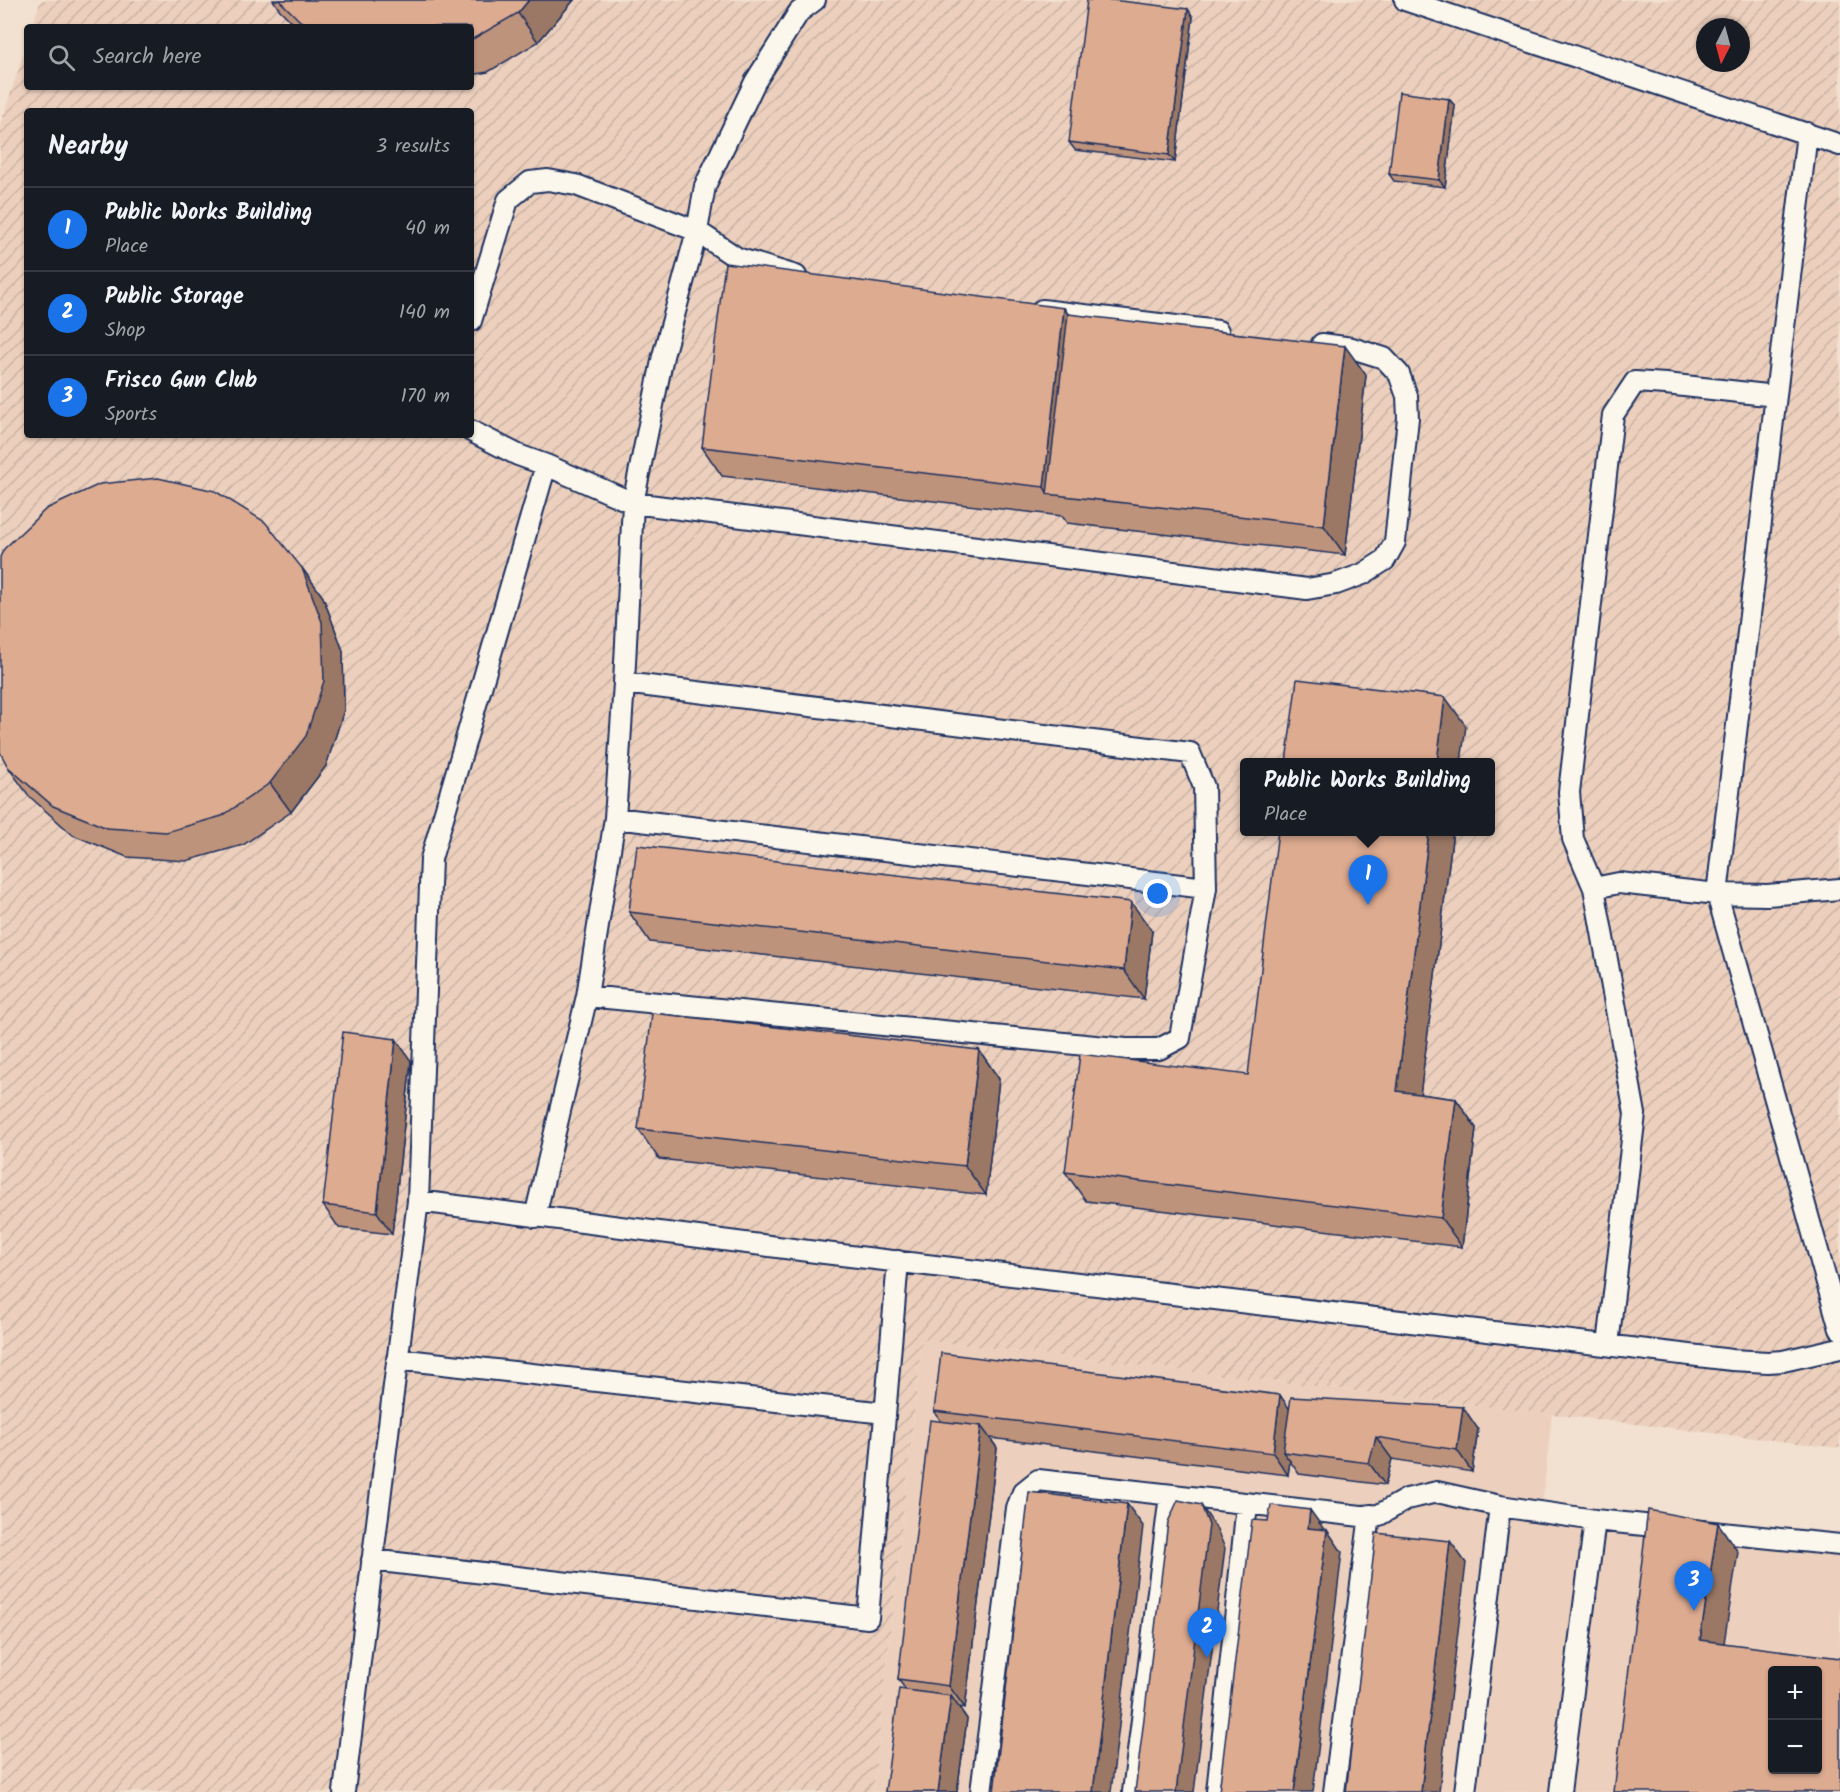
<!DOCTYPE html>
<html lang="en">
<head>
<meta charset="utf-8">
<style>
	body { margin:0; font-family:Kalam,sans-serif; background:#20242c; color:#f1f3f6 }
	.controls { position:absolute; right:18px; bottom:18px; display:grid; overflow:hidden; border-radius:6px; box-shadow:0 2px 4px #0004 }
	.controls button { width:54px; height:54px; display:grid; place-items:center; padding:0; border:0; border-bottom:2px solid #363941; background:#171b24; color:#f1f3f6; font:30px sans-serif }
	.compass { position:absolute; left:1696px; top:18px; width:54px; height:54px; border-radius:50%; background:#171b24; box-shadow:0 2px 4px #0004; rotate:186deg }
	.you { position:absolute; left:1158px; top:894px; width:21px; height:21px; margin:-15px; border:4px solid #fff; border-radius:50%; background:#1a73e8; box-shadow:0 0 0 9px #1a73e833 }
	.badge { display:grid; place-items:center; width:39px; height:39px; border-radius:50%; background:#1a73e8; color:#fff; font-size:20px; font-weight:700 }
	.pin { position:absolute; translate:-50% -50px; filter:drop-shadow(0 2px 3px #0008) }
	.pin::after { content:''; position:absolute; top:32px; width:21px; height:18px; background:inherit; clip-path:polygon(0 0,100% 0,50% 100%) }
	.popup { position:absolute; left:1240px; top:758px; width:255px; height:78px; box-sizing:border-box; display:grid; place-content:center; border-radius:6px; background:#171b24; filter:drop-shadow(0 2px 4px #0005); font-size:20px; white-space:nowrap; color:#9ea1a6 }
	.popup b { font-size:22px; color:#f1f3f6 }
	.popup::after { content:''; position:absolute; left:50%; top:100%; margin-left:-12px; border:12px solid transparent; border-top-color:#171b24 }
	.list { margin:0; padding:0; list-style:none }
	h2 { display:flex; justify-content:space-between; align-items:center; height:78px; margin:0; padding:0 24px; font-size:26px }
	h2 small { font-size:20px; font-weight:400; color:#9ea1a6 }
	.list li { display:grid; grid-template-columns:39px 1fr auto; gap:18px; align-items:center; box-sizing:border-box; height:84px; padding:0 24px; border-top:2px solid #363941 }
	.list b { display:block; font-size:22px; white-space:nowrap }
	.list p { margin:0; font-size:20px; white-space:nowrap; color:#9ea1a6 }
	.list em { font-size:20px; font-style:normal; color:#9ea1a6 }
	.icon { flex:none; width:33px; height:33px; fill:none; stroke:currentColor; stroke-width:2; stroke-linecap:round; stroke-linejoin:round }
	.map { position:relative; flex:none; width:1840px; height:1792px; overflow:hidden }
	.search { position:absolute; background:#171b24; box-shadow:0 2px 4px #0004; left:24px; top:24px; width:450px; height:66px; display:flex; align-items:center; gap:15px; box-sizing:border-box; padding:0 21px; border-radius:6px; color:#9ea1a6; font-size:22px }
	.panel { position:absolute; background:#171b24; box-shadow:0 2px 4px #0004; left:24px; top:108px; width:450px; height:330px; border-radius:6px }
	.map>svg:first-child { display:block }
	.built { fill:#ecd0bd; fill-rule:evenodd }
	.industrial { fill:url(#industrial-furrows); fill-rule:evenodd }
	.lines { fill:none; stroke-linecap:round; stroke-linejoin:round }
	.service-casing { stroke:#1b2f5e; stroke-width:24 }
	.service { stroke:#fbf7ec; stroke-width:20 }
	.wall { fill:#be937c; stroke:#1b2f5e; stroke-width:1.5 }
	.shaded-wall { fill:#9b7865; stroke:#1b2f5e; stroke-width:1.5 }
	.building { fill:#ddab90; stroke:#1b2f5e; stroke-width:1.5; fill-rule:evenodd }
</style>
</head>
<body>
<div class="map">
<svg width="1840" height="1792" viewBox="0 0 1840 1792">
	<defs>
		<pattern id="industrial-furrows" width="10" height="10" patternUnits="userSpaceOnUse" patternTransform="scale(1.5)"><rect width="10" height="10" fill="#ecd0bd"/><path d="M-1 1l2-2M0 10L10 0M9 11l2-2" fill="none" stroke="#cab3a5"/></pattern>
	</defs>
	<rect width="100%" height="100%" fill="#f2e0d0"/>
	<filter id="ink" filterUnits="userSpaceOnUse"><feTurbulence type="fractalNoise" baseFrequency=".0167" numOctaves="2"/><feDisplacementMap in="SourceGraphic" scale="12" xChannelSelector="R" yChannelSelector="G"/><feConvolveMatrix kernelMatrix="1 2 1 2 8 2 1 2 1" color-interpolation-filters="sRGB"/></filter>
	<g filter="url(#ink)">
		<path class="built" d="M922 1340 1552 1414 1540 1524 1840 1554V1792H873ZM1772 1670H1818V1770H1772Z"/>
		<path class="industrial" d="M41 0H1840V1448L922 1340 873 1792H0V126L27 43V87H471V27H32ZM1705 27H1741V63H1705ZM27 111H471V435H27ZM1245 762H1491V832H1245Z"/>
		<g class="lines">
			<g class="service-casing">
				<path id="service" d="M1405 0 1840 145
					M1807 133 1717 894 1840 1329
					M1042 310 1218 331
					M471 321 508 200 530 182 548 180 576 185 697 231 737 258 796 276
					M471 431 518 455 546 465 633 503 1307 589 1336 584 1363 574 1385 560 1395 542 1408 418 1407 396 1399 374 1384 358 1352 348 1322 344
					M615 818 1206 888
					M1594 888 1573 839 1569 792 1613 415 1635 382 1666 384 1776 396
					M587 996 1126 1049H1159L1180 1038 1206 888 1204 787 1190 753 624 683
					M418 1201 816 1252 1732 1360 1768 1362 1783 1361 1840 1348
					M535 1217 587 996 615 818 624 683 633 503 663 356 697 231 705 186 755 82 799 12 815 0
					M1608 1345 1635 1114 1594 888 1619 883 1717 894 1767 895 1840 889
					M397 1359 885 1413
					M372 1560 868 1618 898 1261
					M344 1792 391 1409 418 1201 431 859 546 465
					M981 1792 1017 1508 1023 1492 1038 1480 1361 1516 1379 1515 1407 1499 1437 1492 1500 1506
					M1133 1792 1170 1495
					M1217 1792 1247 1504
					M1334 1792 1370 1515
					M1465 1792 1500 1506 1595 1520 1840 1545
					M1560 1792 1595 1520"/>
			</g>
			<use href="#service" class="service"/>
		</g>
		<path class="wall" d="M273 0H574L538 42 488 72 471 75V27H297L279 9Z
			M1193 17 1175 162 1075 150 1069 142Z
			M1449 99 1455 106 1445 187 1394 181 1389 174Z
			M1064 308 1068 314 1366 375 1345 555 1067 523 1062 516 722 476 702 447Z
			M302 568 323 597 343 651 344 710 326 766 291 812 243 845 186 861 127 857 73 835 29 796 8 767Z
			M1453 831 1420 1094 1456 1099 1476 1128 1462 1247 1086 1201 1065 1172 1248 1075Z
			M629 912 1152 931 1144 999 650 942Z
			M979 1050 999 1079 986 1195 659 1159 638 1129Z
			M411 1061 392 1234 339 1228 323 1205Z
			M1289 1408 1478 1429 1472 1472 1392 1459 1385 1485 1299 1474 1290 1461 1288 1475 990 1438 997 1448 965 1708 959 1707 967 1719 957 1792H885L906 1690 898 1679 941 1421 934 1411Z"/>
		<path class="shaded-wall" d="M529 0H574L538 42 518 13Z
			M1188 9 1193 17 1175 162 1169 155Z
			M1449 99 1455 106 1445 187 1439 180Z
			M1064 308 1084 338 1048 494 1044 487Z
			M1345 346 1366 375 1345 555 1324 526Z
			M302 568 323 597 343 651 344 710 326 766 291 812 270 783Z
			M1445 697 1466 726 1461 762H1437Z
			M1429 831H1453L1417 1120 1397 1091Z
			M1131 902 1152 931 1144 999 1124 970Z
			M396 1039 411 1061 392 1234 377 1212Z
			M979 1050 999 1079 986 1195 965 1166Z
			M1456 1099 1476 1128 1462 1247 1441 1218Z
			M1280 1395 1295 1417 1283 1452 1290 1461 1288 1475 1273 1453Z
			M1463 1407 1478 1429 1472 1472 1457 1450Z
			M981 1426 997 1448 965 1708 949 1686Z
			M1376 1437 1392 1459 1385 1485 1369 1463Z
			M1127 1504 1143 1526 1111 1792H1093Z
			M1201 1505 1216 1528 1225 1548 1194 1792H1176Z
			M1310 1510 1326 1532 1308 1528Z
			M1718 1523 1738 1552 1720 1669 1700 1640Z
			M1327 1530 1342 1552 1313 1792H1294Z
			M1450 1541 1466 1563 1439 1792H1421Z
			M951 1696 967 1719 957 1792H938Z"/>
		<path class="building" d="M279 0H529L518 13 471 40V27H312L300 21Z
			M1087 0H1112L1188 9 1169 155 1069 142Z
			M1399 92 1449 99 1439 180 1389 174Z
			M725 263 1064 308 1044 487 702 447Z
			M1068 314 1345 346 1324 526 1047 494Z
			M158 478 215 491 265 522 302 568 322 622 324 681 306 736 270 783 222 816 166 832 107 828 53 806 8 767 0 752V557L4 549 46 509 100 484Z
			M1297 679 1445 697 1437 762H1286Z
			M1278 831H1429L1397 1091 1456 1099 1441 1218 1065 1172 1080 1054 1248 1075Z
			M637 845 1131 902 1124 970 629 912Z
			M652 1013 979 1050 965 1166 638 1129Z
			M343 1032 396 1039 377 1212 323 1205Z
			M941 1353 1280 1395 1273 1453 934 1411Z
			M1291 1397 1463 1407 1457 1450 1376 1437 1369 1463 1283 1452Z
			M930 1420 981 1426 949 1686 898 1679Z
			M1029 1492 1127 1504 1093 1792H994Z
			M1178 1500 1201 1505 1209 1525 1176 1792H1135L1168 1522Z
			M1271 1505 1310 1510 1308 1528 1327 1530 1294 1792H1219L1252 1520 1268 1521Z
			M1648 1510 1718 1523 1700 1640 1840 1658V1792H1614ZM1773 1671H1818V1770H1773Z
			M1376 1533 1450 1541 1421 1792H1346Z
			M899 1689 951 1696 938 1792H885Z"/>
	</g>
</svg>
<div class="controls">
<button>+</button>
<button>−</button>
</div>
<svg class="compass" viewBox="-18 -18 36 36"><path d="M0-13l5 13h-10z" fill="#e53935"/><path d="M0 13l5-13h-10z" fill="#9ea1a6"/></svg>
<div class="you"></div>
<div class="pin badge" style="left:1368px;top:905px">1</div>
<div class="popup"><b>Public Works Building</b>Place</div>
<div class="pin badge" style="left:1207px;top:1658px">2</div>
<div class="pin badge" style="left:1694px;top:1611px">3</div>
<div class="search"><svg class="icon" aria-label="search" viewBox="0 0 24 24"><circle cx="10" cy="10" r="6"/><path d="M15 15l6 6"/></svg>Search here</div>
<section class="panel">
<h2>Nearby<small>3 results</small></h2>
<ul class="list">
<li><span class="badge">1</span><div><b>Public Works Building</b><p>Place</p></div><em>40 m</em></li>
<li><span class="badge">2</span><div><b>Public Storage</b><p>Shop</p></div><em>140 m</em></li>
<li><span class="badge">3</span><div><b>Frisco Gun Club</b><p>Sports</p></div><em>170 m</em></li>
</ul>
</section>
</div>
</body>
</html>
